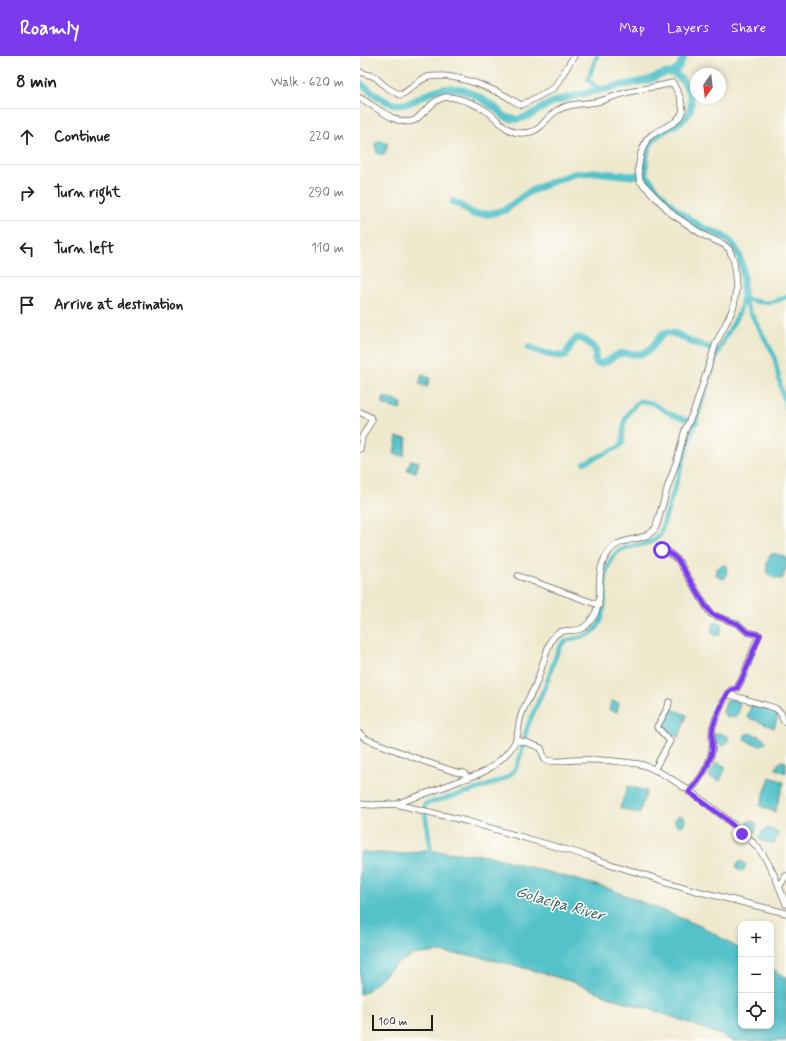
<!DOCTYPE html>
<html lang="en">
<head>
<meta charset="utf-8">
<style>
	body { margin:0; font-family:Mynerve,sans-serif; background:#f2f2f2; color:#202124 }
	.controls { position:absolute; right:12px; bottom:12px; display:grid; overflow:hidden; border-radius:8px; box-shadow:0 2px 6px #0003 }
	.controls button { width:36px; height:36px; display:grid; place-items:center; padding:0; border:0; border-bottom:1px solid #e0e0e0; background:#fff; color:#202124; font:20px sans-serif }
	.compass { position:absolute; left:330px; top:12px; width:36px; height:36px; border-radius:50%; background:#fff; box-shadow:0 2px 6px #0003; rotate:194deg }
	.scale { position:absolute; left:12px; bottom:10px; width:61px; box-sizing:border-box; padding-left:4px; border:2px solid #1c1c1c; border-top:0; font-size:11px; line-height:14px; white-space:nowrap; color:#1c1c1c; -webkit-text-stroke:3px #fdfcf7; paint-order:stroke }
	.stop { position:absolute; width:12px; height:12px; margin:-9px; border:3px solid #7c3aed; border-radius:50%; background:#fff }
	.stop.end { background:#7c3aed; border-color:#fff; box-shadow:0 1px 4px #0008 }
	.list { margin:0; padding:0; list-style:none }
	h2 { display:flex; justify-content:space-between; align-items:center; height:52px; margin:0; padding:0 16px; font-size:17px }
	h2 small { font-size:13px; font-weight:400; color:#757577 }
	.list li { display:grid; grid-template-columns:26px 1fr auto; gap:12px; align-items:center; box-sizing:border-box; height:56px; padding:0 16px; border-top:1px solid #e0e0e0 }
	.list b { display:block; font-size:15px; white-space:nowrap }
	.list em { font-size:13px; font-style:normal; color:#757577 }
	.icon { flex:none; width:22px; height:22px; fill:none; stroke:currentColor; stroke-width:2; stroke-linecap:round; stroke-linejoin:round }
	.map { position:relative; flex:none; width:426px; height:985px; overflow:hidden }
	header { display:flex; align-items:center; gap:24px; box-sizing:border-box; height:56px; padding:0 20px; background:#7c3aed; color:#fff }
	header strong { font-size:19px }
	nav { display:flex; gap:22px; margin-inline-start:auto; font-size:14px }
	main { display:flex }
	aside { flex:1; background:#fff }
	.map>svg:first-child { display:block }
	.water { fill:#54c2ca; stroke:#386f73 }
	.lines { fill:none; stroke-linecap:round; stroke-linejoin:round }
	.canal { stroke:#54c2ca; stroke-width:4.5 }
	.river { stroke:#54c2ca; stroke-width:7 }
	.minor-casing { stroke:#66635a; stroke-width:7 }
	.minor { stroke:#fff; stroke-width:5.5 }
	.route { stroke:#7c3aed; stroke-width:5 }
	.labels { text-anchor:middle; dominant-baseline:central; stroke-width:3; stroke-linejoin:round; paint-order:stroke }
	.water-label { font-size:16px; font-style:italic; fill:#325e62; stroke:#fdfcf7 }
</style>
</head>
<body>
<header>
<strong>Roamly</strong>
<nav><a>Map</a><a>Layers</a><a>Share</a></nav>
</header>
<main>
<aside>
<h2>8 min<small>Walk · 620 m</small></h2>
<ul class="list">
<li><svg class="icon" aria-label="ahead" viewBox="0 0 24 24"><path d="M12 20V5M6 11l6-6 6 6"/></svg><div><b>Continue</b></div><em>220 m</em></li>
<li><svg class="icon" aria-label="right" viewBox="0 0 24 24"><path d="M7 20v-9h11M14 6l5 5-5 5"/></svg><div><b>Turn right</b></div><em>290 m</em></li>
<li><svg class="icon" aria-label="left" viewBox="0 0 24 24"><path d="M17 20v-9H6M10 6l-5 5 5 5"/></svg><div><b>Turn left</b></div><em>110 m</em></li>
<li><svg class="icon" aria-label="arrive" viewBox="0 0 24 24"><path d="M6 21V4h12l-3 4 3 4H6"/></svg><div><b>Arrive at destination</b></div></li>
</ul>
</aside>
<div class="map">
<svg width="426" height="985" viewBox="0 0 426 985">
	<rect width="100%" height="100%" fill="#fdfcf7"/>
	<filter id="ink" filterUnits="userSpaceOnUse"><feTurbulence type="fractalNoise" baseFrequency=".025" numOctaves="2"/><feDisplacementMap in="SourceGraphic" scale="8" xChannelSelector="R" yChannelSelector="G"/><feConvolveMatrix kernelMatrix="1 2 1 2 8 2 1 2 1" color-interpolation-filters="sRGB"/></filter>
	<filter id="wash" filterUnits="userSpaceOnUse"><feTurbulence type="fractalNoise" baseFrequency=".012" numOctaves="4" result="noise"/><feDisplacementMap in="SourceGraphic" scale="16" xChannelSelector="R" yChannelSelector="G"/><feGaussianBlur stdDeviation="0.9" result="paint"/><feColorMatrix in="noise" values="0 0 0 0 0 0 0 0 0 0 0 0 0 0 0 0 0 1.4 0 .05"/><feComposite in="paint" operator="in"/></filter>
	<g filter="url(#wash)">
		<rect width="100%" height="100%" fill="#eee8cc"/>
		<path class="water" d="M21 84 27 86V91L24 98 21 99 17 97 15 89 17 86Z
			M62 319 70 322 67 331 59 328Z
			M24 341 42 347 40 354 22 348Z
			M37 381 47 382 44 400 34 398Z
			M51 404 59 406 56 416 47 414Z
			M411 498H416L426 501V513L422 523 411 521 407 517V506Z
			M364 509 367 510 366 521 363 523C352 519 354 512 364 509Z
			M358 565 362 568 360 579H354C349 574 352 567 358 565Z
			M369 643 378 645C382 655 377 664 366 661L363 656 367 644Z
			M251 645 259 647 257 656 249 654Z
			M392 648 419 658 414 672 387 661Z
			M309 652 327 659 319 681 301 675Z
			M356 677H360L369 681 368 685 364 690 354 687V679Z
			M386 678C393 677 401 680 406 685V687L401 689 391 687 385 683 384 680Z
			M422 705 426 706V717L416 713 418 708Z
			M356 706 366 711 360 725 349 721Z
			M410 721 424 726 415 756 400 750Z
			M268 730 287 735 279 758 260 752Z
			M315 765a5 5 0 1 1 10 0a5 5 0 1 1-10 0Z
			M385 771a6 6 0 1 1 12 0a6 6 0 1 1-12 0Z
			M408 773 417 775 418 778 414 787 405 786 399 783C399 777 403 774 408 773Z
			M64 794 130 800 250 833 343 871 381 894V970H411V912L426 922V985H373L358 978 302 957 255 943 210 925 150 908 114 900 78 896 53 899 36 908 6 936 0 938V796L42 798Z
			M376.5 810a4.5 4.5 0 1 1 9 0a4.5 4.5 0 1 1-9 0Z"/>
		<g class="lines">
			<path class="canal" d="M237 0 228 23 235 30 243 34
				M383 242 390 256 414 299 422 337 426 351
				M224 407 257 392 263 387C262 366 264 360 279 345 293 345 297 351 309 357 318 362 327 364 337 366
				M72 800 64 750 65 748C83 743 140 729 151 718 161 709 163 685 167 672 172 658 179 645 185 631 191 618 193 603 200 591 207 578 229 586 238 570 250 551 240 521 252 502 264 484 286 495 300 479L358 295 380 255 383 242C399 247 411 249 426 241"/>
			<path class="river" d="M318 21 314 16 319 11 324 0
				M0 27C10 34 20 44 33 48 48 52 62 39 76 34 83 32 92 32 99 33 113 36 126 45 137 53 140 56 142 60 146 61 149 63 154 63 158 63 171 62 181 51 193 46 223 36 256 31 288 24 295 22 303 16 311 17 320 19 328 31 330 39 338 71 301 68 291 86 285 95 285 108 285 118 296 133 308 148 323 159 329 163 335 167 341 171 349 175 357 176 364 181 384 193 384 220 383 242
				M93 146 100 149 113 158H128L145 154 169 136 196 124 214 118 234 116 271 120 285 118
				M169 291C180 296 193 301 205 300L212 287 217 282C225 282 231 289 236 294L235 304 237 307C249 308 250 301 259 298 269 295 277 302 286 296 294 292 298 279 306 277 316 275 324 283 332 286 341 290 350 292 358 295"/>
		</g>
	</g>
	<g filter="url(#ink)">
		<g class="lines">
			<g class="minor-casing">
				<path id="minor" d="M0 16 15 21 26 31 40 39C50 36 56 24 68 21 93 16 125 30 146 40 151 43 156 47 162 49L194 32 214 0
					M0 42C14 49 38 72 55 64 60 61 64 55 68 52 73 47 79 42 86 41 99 41 118 49 128 56 139 64 147 77 161 77 184 77 182 63 198 54 209 47 224 48 236 46 245 44 254 40 262 38 279 33 296 31 313 27L320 41 323 54 321 59 315 66 293 78 287 83 281 97 278 113 280 125 312 158 343 179 363 188 369 193 374 205 376 232 374 249 370 259 356 287 335 352 325 374 318 401 308 430 296 471C285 489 262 477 248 497 233 518 245 537 235 558 232 563 227 571 221 573 207 577 198 570 190 587 184 601 181 616 175 630 171 639 165 648 162 657 158 666 159 676 156 684 151 695 137 708 127 714 119 719 110 721 101 724 80 733 58 740 36 748
					M0 356 10 361 12 364 2 381 0 393
					M302 495H307L318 504 345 549 351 558 378 568 387 576 399 579 382 623 377 632 371 634 367 638C362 648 357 659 353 670 351 678 353 686 352 695 349 711 340 724 329 736
					M158 520 239 549
					M367 638 415 652 421 657 423 664 426 666
					M0 678 6 683 66 706 96 716 104 717 108 722
					M156 684 168 687 181 692 185 704C195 707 206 704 215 704 236 703 258 705 279 708 306 713 384 773 401 796 412 811 419 830 426 848
					M294 714 310 685 297 671 308 651 309 646
					M0 748 11 749 36 748 106 765 228 800 253 809 333 834 426 857
					M419 831 426 820"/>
			</g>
			<use href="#minor" class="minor"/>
		</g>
	</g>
	<g class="lines" filter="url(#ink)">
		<path class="route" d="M302 494 307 495 318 504 345 549 352 558 378 568 387 576 400 579 382 623 377 632 371 634 367 638C362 648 357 659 353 670 351 678 353 686 352 695 349 711 340 724 329 736L365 762 382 778"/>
	</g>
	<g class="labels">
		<g class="water-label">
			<text transform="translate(200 848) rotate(16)">Golacipa River</text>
		</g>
	</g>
</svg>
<div class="controls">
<button>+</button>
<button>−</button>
<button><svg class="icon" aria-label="locate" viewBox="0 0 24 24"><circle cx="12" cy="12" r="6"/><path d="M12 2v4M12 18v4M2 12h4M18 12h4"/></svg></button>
</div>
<svg class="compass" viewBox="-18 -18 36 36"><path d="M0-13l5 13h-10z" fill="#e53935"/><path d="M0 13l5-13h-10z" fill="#757577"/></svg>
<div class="scale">100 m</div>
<div class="stop" style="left:302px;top:494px"></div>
<div class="stop end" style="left:382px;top:778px"></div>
</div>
</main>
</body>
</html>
